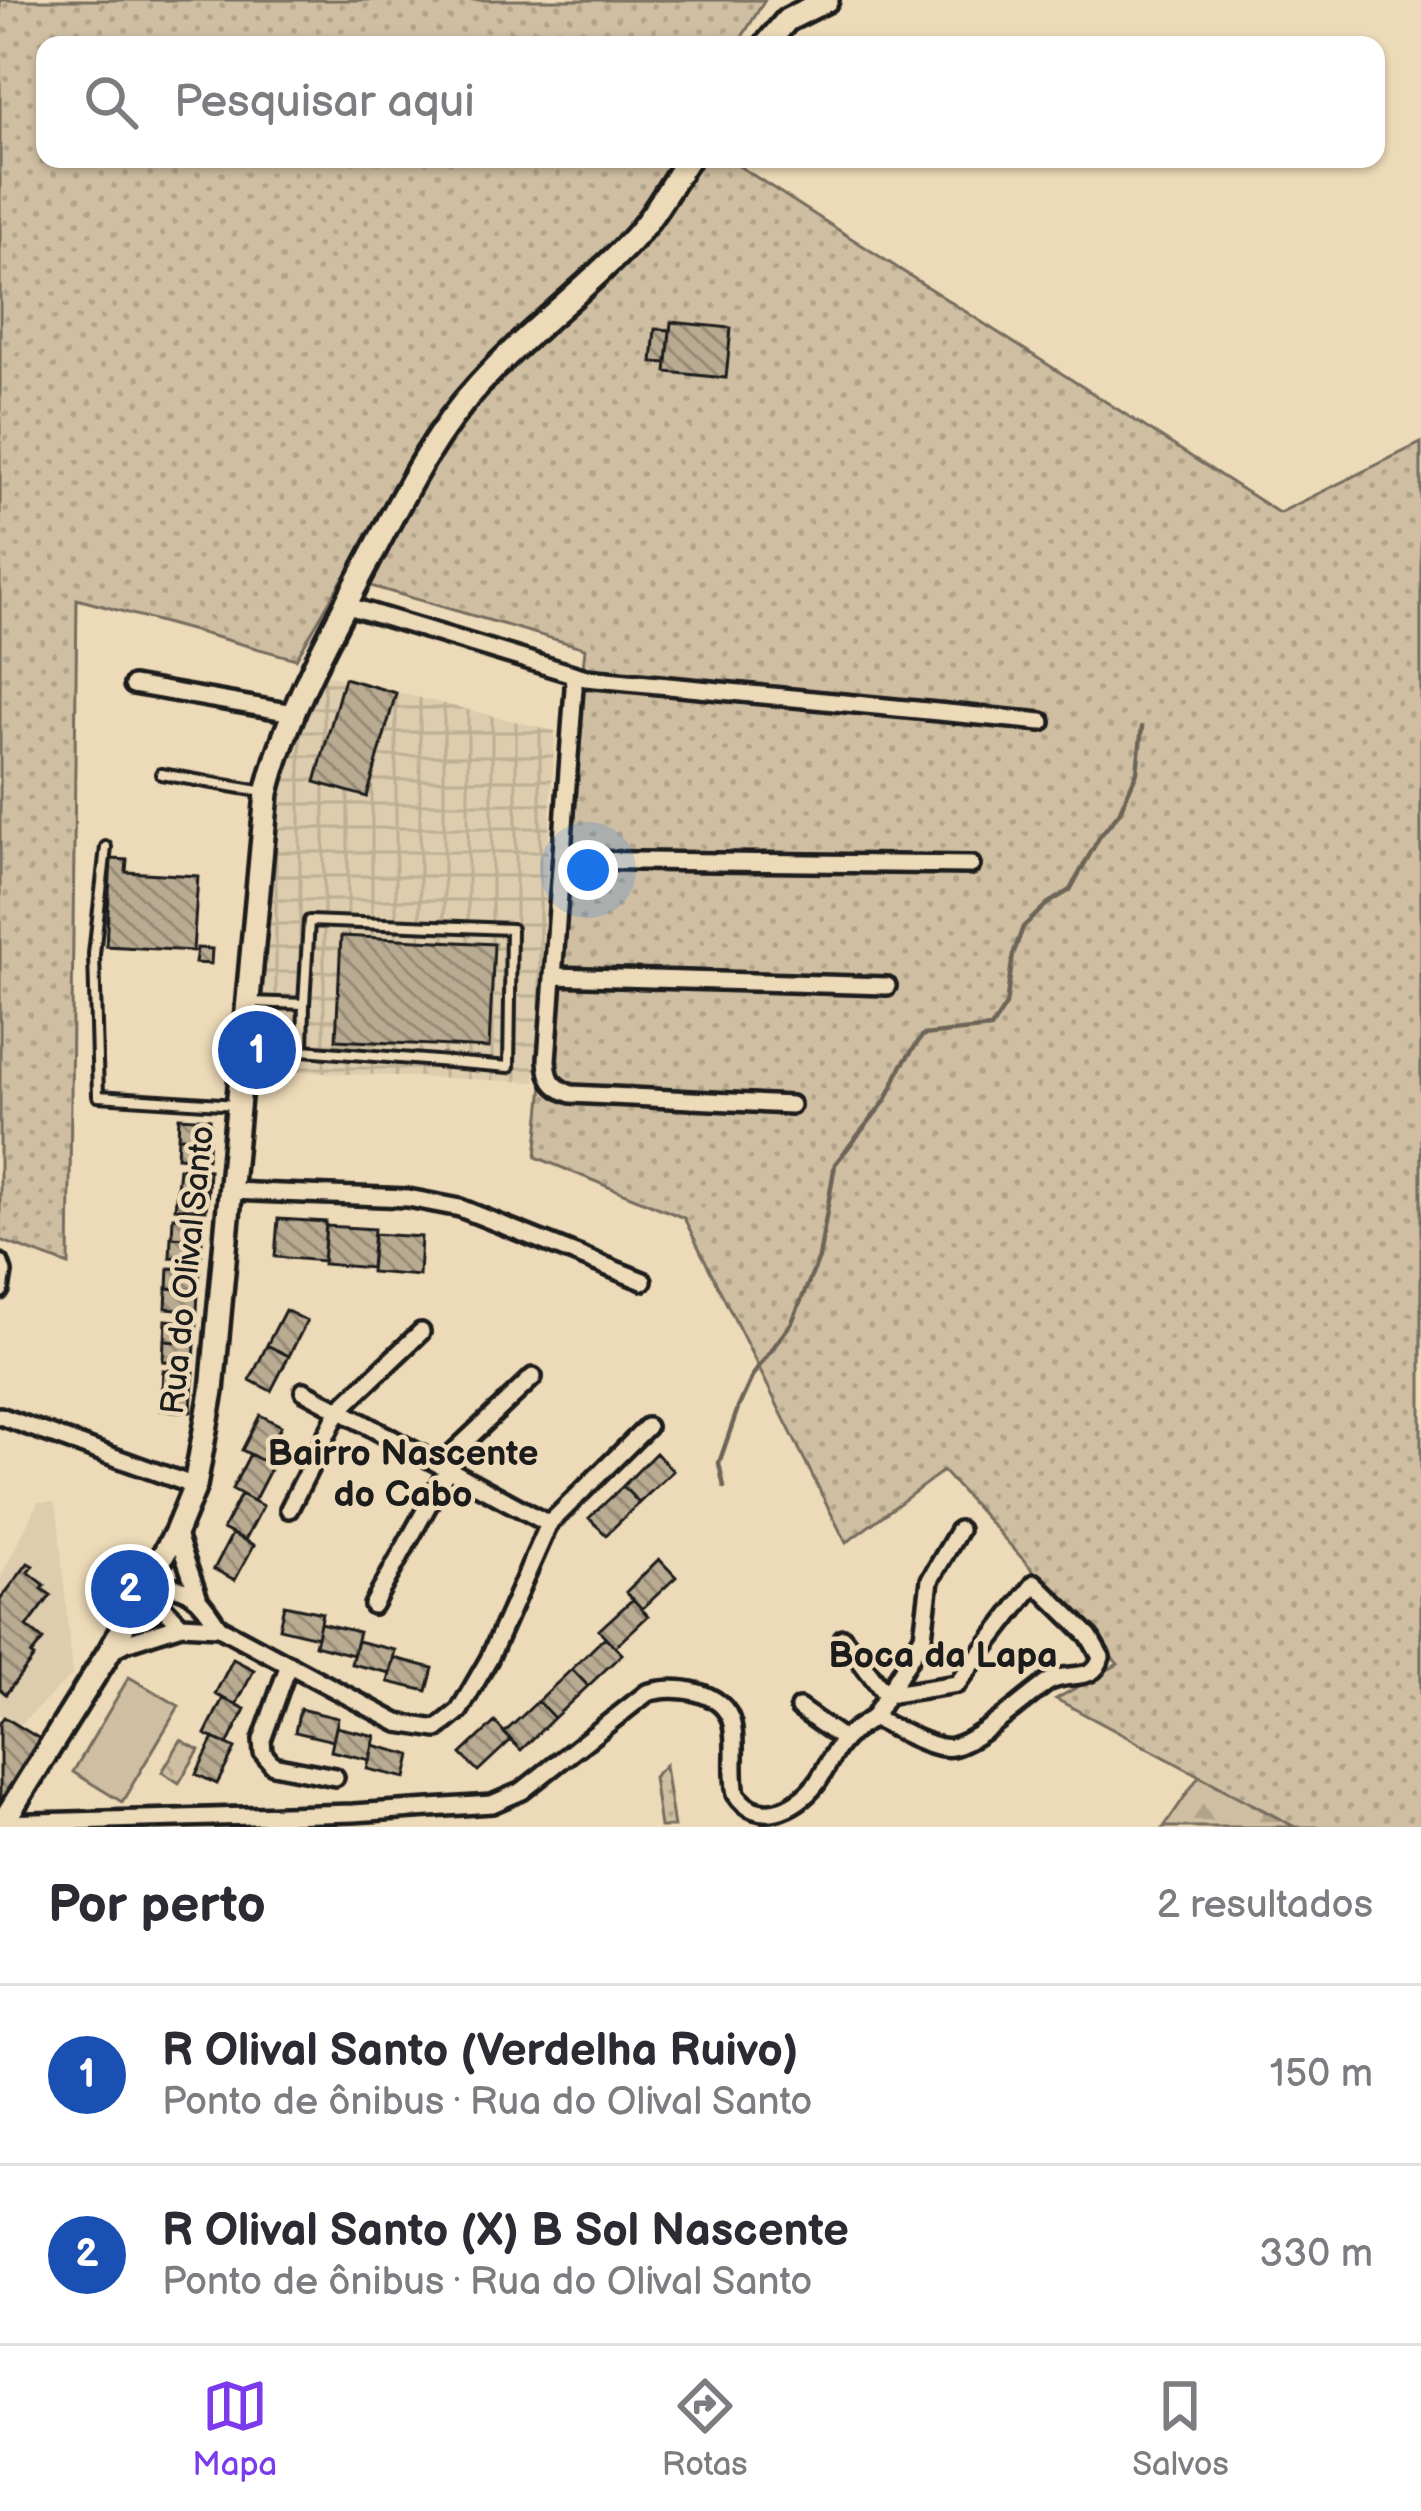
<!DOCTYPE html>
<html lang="pt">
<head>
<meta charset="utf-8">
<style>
	body { margin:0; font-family:"Balsamiq Sans",sans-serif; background:#f2f2f3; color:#2b2b33 }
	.you { position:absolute; left:588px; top:870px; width:42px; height:42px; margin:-30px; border:9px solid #fff; border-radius:50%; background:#1a73e8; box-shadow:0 0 0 18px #1a73e833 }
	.badge { display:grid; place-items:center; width:78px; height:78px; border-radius:50%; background:#7c3aed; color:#fff; font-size:39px; font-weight:700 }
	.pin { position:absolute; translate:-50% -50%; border:6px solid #fff; box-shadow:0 3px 12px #0006 }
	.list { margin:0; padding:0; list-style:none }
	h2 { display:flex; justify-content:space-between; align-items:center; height:156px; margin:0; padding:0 48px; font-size:51px }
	h2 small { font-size:39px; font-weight:400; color:#7c7c81 }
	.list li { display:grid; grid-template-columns:78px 1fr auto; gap:36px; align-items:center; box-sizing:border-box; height:180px; padding:0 48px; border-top:3px solid #e1e1e2 }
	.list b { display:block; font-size:45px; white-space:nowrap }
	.list p { margin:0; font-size:39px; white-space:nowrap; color:#7c7c81 }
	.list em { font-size:39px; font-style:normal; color:#7c7c81 }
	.icon { flex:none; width:66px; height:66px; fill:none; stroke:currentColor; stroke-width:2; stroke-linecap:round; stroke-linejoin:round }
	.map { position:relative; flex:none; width:1421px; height:1827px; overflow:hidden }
	.search { position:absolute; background:#fff; box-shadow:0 3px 9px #0004; left:36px; right:36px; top:36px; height:132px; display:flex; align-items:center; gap:30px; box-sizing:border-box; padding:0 42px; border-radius:24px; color:#7c7c81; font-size:45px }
	.sheet { height:516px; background:#fff }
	nav { display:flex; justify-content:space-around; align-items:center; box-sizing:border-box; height:168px; border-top:3px solid #e1e1e2; background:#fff; font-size:33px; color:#7c7c81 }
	nav a { display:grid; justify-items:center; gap:6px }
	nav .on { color:#7c3aed }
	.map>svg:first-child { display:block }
	.built { fill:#ddccad }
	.industrial { fill:url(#industrial-grid) }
	.grass { fill:url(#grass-dots); stroke:#766d5e; stroke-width:3 }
	.forest { fill:url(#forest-firs); stroke:#766d5e; stroke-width:3 }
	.park { fill:url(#park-crowns); stroke:#766d5e; stroke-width:3 }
	.pitch { fill:#cfbea1; stroke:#766d5e; stroke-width:3 }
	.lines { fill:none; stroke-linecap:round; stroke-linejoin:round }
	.stream { stroke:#6c6558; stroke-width:4.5 }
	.building { fill:url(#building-back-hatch); stroke:#1c1c1c; stroke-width:3 }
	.service-casing { stroke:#1c1c1c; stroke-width:16 }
	.minor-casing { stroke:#1c1c1c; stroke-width:24 }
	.tertiary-casing { stroke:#1c1c1c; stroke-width:30 }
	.service { stroke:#eddab8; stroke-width:8 }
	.minor { stroke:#eddab8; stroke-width:15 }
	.tertiary { stroke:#eddab8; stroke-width:21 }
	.labels { text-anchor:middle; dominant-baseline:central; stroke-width:9; stroke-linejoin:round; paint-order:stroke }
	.street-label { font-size:33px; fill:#1c1c1c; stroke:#eddab8 }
	.neighbourhood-label { font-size:36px; font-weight:bold; fill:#1c1c1c; stroke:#eddab8 }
</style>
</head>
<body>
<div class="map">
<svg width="1421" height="1827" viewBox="0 0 1421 1827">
	<defs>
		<pattern id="industrial-grid" width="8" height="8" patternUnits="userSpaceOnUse" patternTransform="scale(3)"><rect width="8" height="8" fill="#ddccad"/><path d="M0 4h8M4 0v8" fill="none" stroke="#bdaf94"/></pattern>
		<pattern id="grass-dots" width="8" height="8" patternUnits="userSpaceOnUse" patternTransform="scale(3)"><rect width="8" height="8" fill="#cfbea1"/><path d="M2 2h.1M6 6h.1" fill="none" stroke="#b1a38a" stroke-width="1.8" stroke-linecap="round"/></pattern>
		<pattern id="forest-firs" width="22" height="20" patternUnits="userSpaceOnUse" patternTransform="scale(3)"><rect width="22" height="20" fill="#cfbea1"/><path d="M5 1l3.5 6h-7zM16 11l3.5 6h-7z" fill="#b1a38a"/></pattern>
		<pattern id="park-crowns" width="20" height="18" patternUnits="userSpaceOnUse" patternTransform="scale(3)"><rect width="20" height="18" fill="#cfbea1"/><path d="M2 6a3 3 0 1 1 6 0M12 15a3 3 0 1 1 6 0" fill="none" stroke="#b1a38a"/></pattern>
		<pattern id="building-back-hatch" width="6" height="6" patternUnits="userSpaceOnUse" patternTransform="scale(3)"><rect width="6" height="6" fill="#b9ab92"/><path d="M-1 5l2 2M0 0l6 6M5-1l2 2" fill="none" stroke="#968a76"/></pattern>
	</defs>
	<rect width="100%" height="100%" fill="#eddab8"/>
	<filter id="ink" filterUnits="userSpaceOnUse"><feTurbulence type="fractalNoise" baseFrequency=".00833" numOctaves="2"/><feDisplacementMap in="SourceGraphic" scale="24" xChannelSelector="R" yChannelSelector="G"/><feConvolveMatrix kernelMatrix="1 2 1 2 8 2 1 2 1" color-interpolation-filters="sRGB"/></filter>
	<g filter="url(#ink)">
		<path class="built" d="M38 1502H54L58 1518 72 1675 19 1726 5 1717 0 1723V1579Z"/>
		<path class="industrial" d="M327 675 555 731 535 1082 255 1070 273 833 284 783 303 721Z"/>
		<path class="grass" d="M0 0H765L737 45H45V159H728L1279 513 1421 443V1827H1295L1056 1699 1118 1664 943 1471 846 1543 684 1218 536 1157 585 648 343 578 296 659 77 599 69 1265 0 1240Z
			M665 1765V1766L674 1827H660L653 1777Z"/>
		<path class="forest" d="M1199 1776 1295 1827H1164Z"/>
		<path class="park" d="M181 1740 199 1750 179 1783 162 1772Z"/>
		<path class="pitch" d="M129 1677 179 1706 122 1802 73 1772Z"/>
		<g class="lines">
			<path class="stream" d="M724 1487 719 1463 738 1408 753 1375 792 1322 819 1258 835 1164 886 1100 902 1065 923 1035 991 1028 1006 1005 1013 955 1023 927 1047 904 1070 890 1100 836 1119 813 1137 772 1142 727"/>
		</g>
		<path class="building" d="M671 322 731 328 726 378 666 372Z
			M655 329 670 330 667 363 652 362Z
			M344 678 396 693 367 797 315 782Z
			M111 859 127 860 126 872 198 876 193 951 106 946Z
			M341 936 494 944 489 1048 336 1040Z
			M197 948 212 949 211 964 195 963Z
			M179 1117 210 1119 209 1139 178 1137Z
			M178 1137 209 1139 207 1159 177 1157Z
			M179 1168 209 1170 208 1190 177 1188Z
			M177 1188 208 1190 206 1210 175 1208Z
			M173 1217 204 1219 202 1239 172 1237Z
			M278 1219 326 1222 323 1261 275 1257Z
			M326 1226 374 1229 371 1268 323 1264Z
			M374 1234 421 1237 419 1276 371 1272Z
			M171 1237 202 1239 201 1259 170 1257Z
			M169 1268 200 1270 198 1291 168 1288Z
			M167 1288 198 1291 197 1311 166 1308Z
			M285 1310 307 1321 289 1356 267 1345Z
			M166 1320 197 1323 195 1343 165 1341Z
			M164 1341 195 1343 194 1363 163 1361Z
			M267 1345 289 1356 271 1391 250 1380Z
			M163 1370 194 1372 192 1392 162 1390Z
			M161 1390 192 1392 191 1412 160 1410Z
			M260 1415 281 1426 263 1461 242 1450Z
			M656 1453 673 1471 639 1503 623 1486Z
			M250 1454 272 1466 254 1501 232 1489Z
			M623 1486 639 1503 606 1535 589 1518Z
			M241 1494 263 1506 245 1540 223 1529Z
			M232 1534 254 1545 235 1580 214 1569Z
			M659 1559 676 1577 642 1609 626 1592Z
			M28 1563 33 1566 28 1572 45 1585 42 1589 51 1595 27 1627 43 1640 31 1655 34 1657 6 1694 0 1689V1600Z
			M633 1599 648 1616 615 1647 599 1630Z
			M284 1605 322 1613 317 1637 279 1628Z
			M320 1623 359 1632 353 1655 315 1645Z
			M605 1637 622 1654 588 1686 572 1669Z
			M357 1641 395 1650 390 1673 351 1664Z
			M394 1658 433 1668 427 1691 388 1682Z
			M233 1659 254 1670 236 1705 215 1694Z
			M572 1669 588 1686 554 1718 538 1701Z
			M223 1698 245 1709 227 1745 205 1734Z
			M538 1701 554 1718 521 1750 504 1733Z
			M300 1709 338 1718 333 1741 295 1732Z
			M4 1717 40 1739 0 1804V1723Z
			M495 1722 511 1740 478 1771 461 1754Z
			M336 1727 375 1736 370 1760 331 1751Z
			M214 1738 235 1749 217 1784 196 1774Z
			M373 1745 411 1755 406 1778 367 1769Z"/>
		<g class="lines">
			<g class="service-casing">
				<path id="service" d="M161 774 265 792
					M106 847 94 954 98 1096 237 1105
					M250 1002 304 1004 303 1050 509 1067 511 929 309 921 304 1004"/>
			</g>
			<g class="minor-casing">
				<path id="minor" d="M345 605 586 678 1042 722
					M573 674 574 688 547 1060C548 1079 552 1087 571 1094L791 1105
					M133 685 293 713
					M562 860 971 865
					M553 976 887 986
					M231 1191 408 1198 460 1208 643 1281
					M0 1263 3 1272 0 1290
					M304 1391 549 1524
					M0 1416 195 1486
					M440 1465 533 1377
					M289 1509 339 1410 421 1332
					M176 1532 198 1596
					M150 1581C193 1590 195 1591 219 1627
					M146 1589 181 1625
					M373 1605 448 1469
					M843 1638 886 1695
					M112 1650 125 1643 181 1625 219 1627 398 1723 437 1729 459 1711 489 1659 549 1524 647 1427
					M289 1664 262 1740 263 1753 273 1765 335 1777
					M799 1708 843 1739
					M873 1718 923 1636 930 1580 959 1530
					M0 1823 353 1813 492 1804 522 1791 647 1693C675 1684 724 1690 732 1724 737 1746 731 1771 736 1794 757 1827 796 1810 816 1784 826 1771 831 1754 842 1742 849 1732 863 1725 873 1718 892 1726 933 1751 952 1747 979 1741 1023 1700 1047 1683 1065 1670 1095 1684 1101 1657L1089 1636 1035 1583 957 1684 886 1695"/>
			</g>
			<g class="tertiary-casing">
				<path id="tertiary" d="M766 45 787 20 827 0
					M0 1827 109 1652 176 1532 195 1486 212 1391 267 793C287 710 331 633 370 558 402 498 431 437 477 387 524 334 582 293 630 242 653 218 670 186 688 159"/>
			</g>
			<use href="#service" class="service"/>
			<use href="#minor" class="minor"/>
			<use href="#tertiary" class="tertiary"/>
		</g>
	</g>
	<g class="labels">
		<g class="street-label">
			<text transform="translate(188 1270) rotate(-84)">Rua do Olival Santo</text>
		</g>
		<g class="neighbourhood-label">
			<text x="403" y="1454">Bairro Nascente<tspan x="403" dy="41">do Cabo</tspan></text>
			<text x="943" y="1656">Boca da Lapa</text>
		</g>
	</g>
</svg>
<div class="you"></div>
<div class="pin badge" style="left:257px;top:1050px;background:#1a4fb4">1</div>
<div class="pin badge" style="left:130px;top:1589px;background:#1a4fb4">2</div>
<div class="search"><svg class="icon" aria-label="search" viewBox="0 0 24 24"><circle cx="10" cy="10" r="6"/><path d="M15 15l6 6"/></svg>Pesquisar aqui</div>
</div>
<section class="sheet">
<h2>Por perto<small>2 resultados</small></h2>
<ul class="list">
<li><span class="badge" style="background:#1a4fb4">1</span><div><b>R Olival Santo (Verdelha Ruivo)</b><p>Ponto de ônibus · Rua do Olival Santo</p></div><em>150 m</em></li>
<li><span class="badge" style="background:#1a4fb4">2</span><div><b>R Olival Santo (X) B Sol Nascente</b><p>Ponto de ônibus · Rua do Olival Santo</p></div><em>330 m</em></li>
</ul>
</section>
<nav>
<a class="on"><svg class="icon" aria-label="map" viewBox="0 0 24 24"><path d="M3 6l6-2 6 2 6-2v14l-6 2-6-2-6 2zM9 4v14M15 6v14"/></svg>Mapa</a>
<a><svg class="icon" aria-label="directions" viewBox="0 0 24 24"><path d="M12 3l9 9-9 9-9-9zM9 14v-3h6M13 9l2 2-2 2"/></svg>Rotas</a>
<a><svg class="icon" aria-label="saved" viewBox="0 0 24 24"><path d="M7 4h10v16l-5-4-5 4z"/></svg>Salvos</a>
</nav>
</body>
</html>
